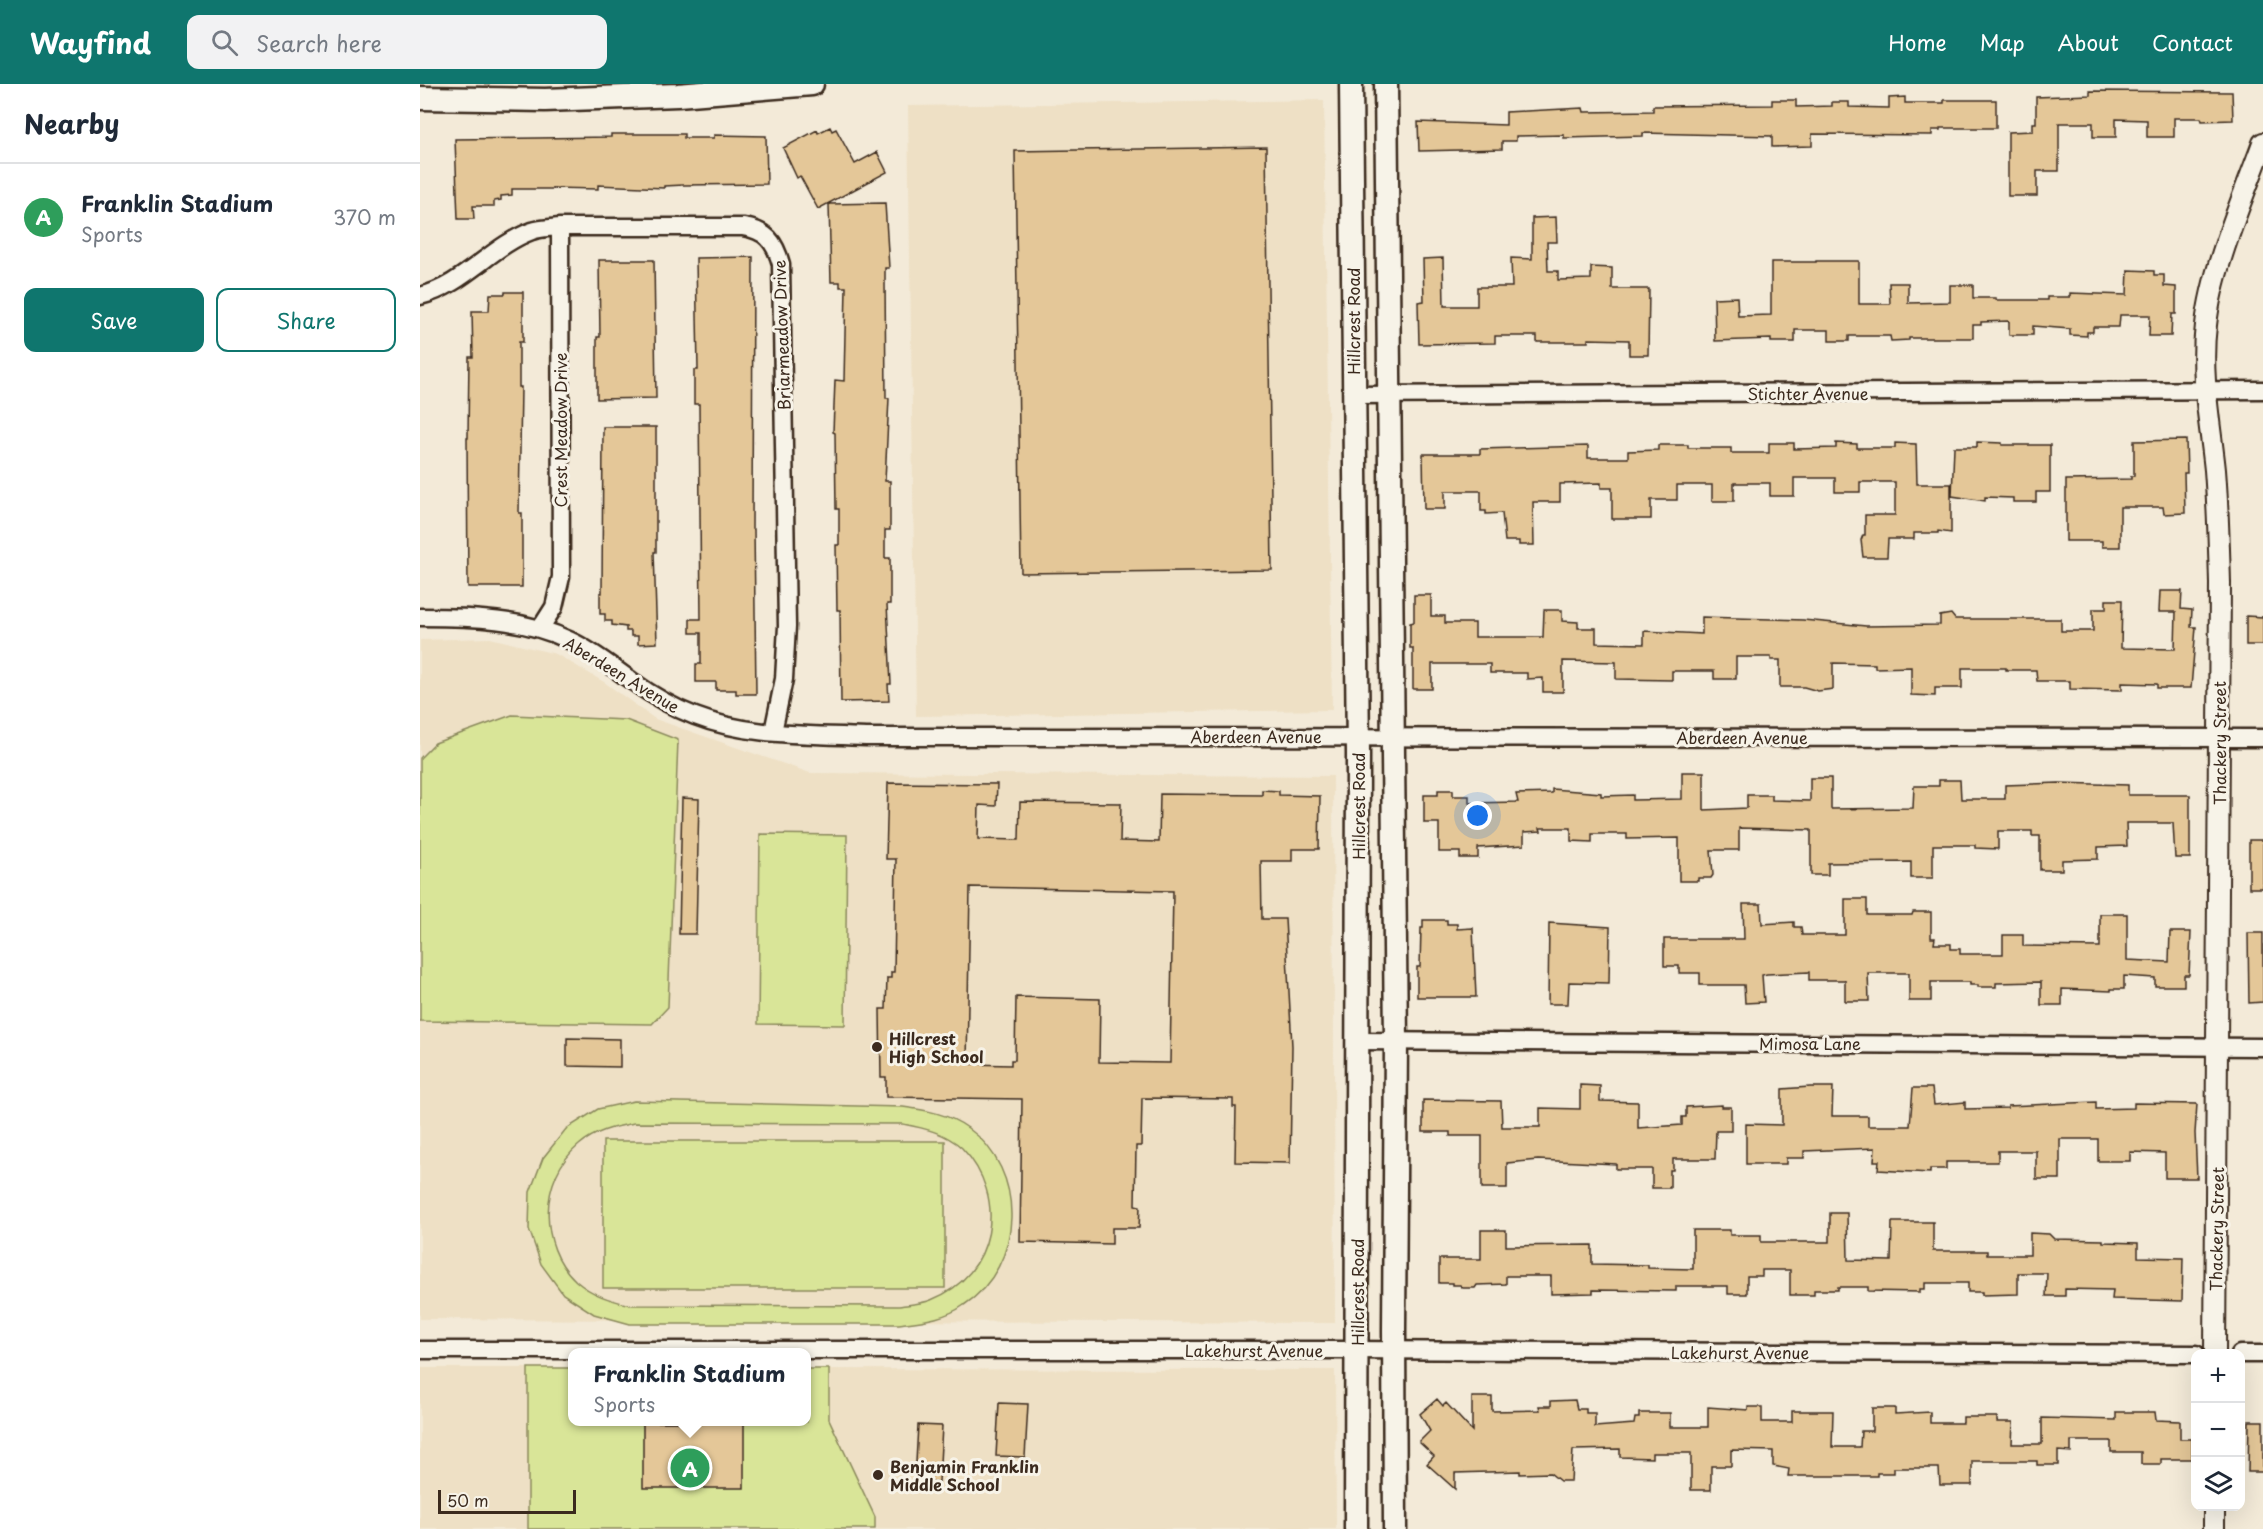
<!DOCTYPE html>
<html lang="en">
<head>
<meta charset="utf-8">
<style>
	body { margin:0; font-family:"Playpen Sans",sans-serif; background:#f2f2f3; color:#1f2937 }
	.controls { position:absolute; right:18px; bottom:18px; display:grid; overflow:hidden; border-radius:12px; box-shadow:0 6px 24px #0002 }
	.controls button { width:54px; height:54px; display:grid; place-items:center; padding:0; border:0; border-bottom:2px solid #e0e1e3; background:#fff; color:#1f2937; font:30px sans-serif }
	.scale { position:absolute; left:18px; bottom:15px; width:138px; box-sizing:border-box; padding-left:6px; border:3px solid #3b2a1e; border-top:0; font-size:16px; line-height:21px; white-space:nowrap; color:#3b2a1e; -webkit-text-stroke:4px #f7f3e8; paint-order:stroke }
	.you { position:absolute; left:1058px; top:732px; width:21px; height:21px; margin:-15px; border:4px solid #fff; border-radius:50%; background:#1a73e8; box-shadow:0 0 0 9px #1a73e833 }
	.badge { display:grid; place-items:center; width:39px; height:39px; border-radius:50%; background:#0f766e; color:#fff; font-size:20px; font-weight:700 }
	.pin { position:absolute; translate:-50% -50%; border:3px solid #fff; box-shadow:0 2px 6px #0006 }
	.popup { position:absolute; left:148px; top:1264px; width:243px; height:78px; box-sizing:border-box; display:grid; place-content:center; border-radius:12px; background:#fff; filter:drop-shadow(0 2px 4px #0005); font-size:20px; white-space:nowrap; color:#747a83 }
	.popup b { font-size:22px; color:#1f2937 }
	.popup::after { content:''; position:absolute; left:50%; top:100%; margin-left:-12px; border:12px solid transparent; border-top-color:#fff }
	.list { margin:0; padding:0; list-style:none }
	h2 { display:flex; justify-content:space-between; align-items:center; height:78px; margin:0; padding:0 24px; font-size:26px }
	h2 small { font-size:20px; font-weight:400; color:#747a83 }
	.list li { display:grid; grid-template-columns:39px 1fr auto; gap:18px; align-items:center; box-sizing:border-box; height:108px; padding:0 24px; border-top:2px solid #e0e1e3 }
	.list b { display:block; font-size:22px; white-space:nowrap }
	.list p { margin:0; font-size:20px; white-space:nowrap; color:#747a83 }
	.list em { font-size:20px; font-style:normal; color:#747a83 }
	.actions { display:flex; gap:12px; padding:18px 24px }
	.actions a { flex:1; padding:14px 0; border:2px solid #0f766e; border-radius:12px; text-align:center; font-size:21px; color:#0f766e }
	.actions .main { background:#0f766e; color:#fff }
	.icon { flex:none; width:33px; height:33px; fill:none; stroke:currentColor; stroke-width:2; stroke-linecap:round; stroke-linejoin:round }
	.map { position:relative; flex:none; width:1843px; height:1445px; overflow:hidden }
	header { display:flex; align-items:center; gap:36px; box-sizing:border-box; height:84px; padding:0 30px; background:#0f766e; color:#fff }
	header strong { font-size:28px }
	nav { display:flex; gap:33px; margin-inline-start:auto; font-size:21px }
	.search { width:420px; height:54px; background:#f2f2f3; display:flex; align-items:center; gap:15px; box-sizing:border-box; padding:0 21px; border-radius:12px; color:#747a83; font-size:22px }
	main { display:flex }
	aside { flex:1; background:#fff }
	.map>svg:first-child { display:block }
	.built { fill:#eee0c5 }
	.green { fill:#d9e598; stroke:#8a885b; stroke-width:1.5; fill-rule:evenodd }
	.building { fill:#e4c798; stroke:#3b2a1e; stroke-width:1.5; fill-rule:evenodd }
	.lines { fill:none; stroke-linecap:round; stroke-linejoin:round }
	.minor-casing { stroke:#3b2a1e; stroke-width:21 }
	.tertiary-casing { stroke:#3b2a1e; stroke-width:24 }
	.secondary-casing { stroke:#3b2a1e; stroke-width:27 }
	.minor { stroke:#f7f3e8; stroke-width:16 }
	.tertiary { stroke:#f7f3e8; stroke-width:20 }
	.secondary { stroke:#f7f3e8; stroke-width:22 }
	.poi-dot { fill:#3b2a1e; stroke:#f7f3e8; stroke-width:2 }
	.labels { text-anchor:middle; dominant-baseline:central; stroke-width:6; stroke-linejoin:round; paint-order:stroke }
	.street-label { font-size:16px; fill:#3b2a1e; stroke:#f7f3e8 }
	.poi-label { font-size:16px; font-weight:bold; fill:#3b2a1e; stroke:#f7f3e8; text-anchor:start }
</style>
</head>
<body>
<header>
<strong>Wayfind</strong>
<div class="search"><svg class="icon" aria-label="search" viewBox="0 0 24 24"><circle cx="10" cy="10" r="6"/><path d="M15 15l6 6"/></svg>Search here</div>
<nav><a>Home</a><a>Map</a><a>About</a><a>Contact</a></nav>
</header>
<main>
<aside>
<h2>Nearby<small></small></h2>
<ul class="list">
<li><span class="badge" style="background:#2e9e5b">A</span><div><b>Franklin Stadium</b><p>Sports</p></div><em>370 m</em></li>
</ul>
<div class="actions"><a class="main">Save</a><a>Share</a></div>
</aside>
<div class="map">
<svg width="1843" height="1445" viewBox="0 0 1843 1445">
	<rect width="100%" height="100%" fill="#f3ead8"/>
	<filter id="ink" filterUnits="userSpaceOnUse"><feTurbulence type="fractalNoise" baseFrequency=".0167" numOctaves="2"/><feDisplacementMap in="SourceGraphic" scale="12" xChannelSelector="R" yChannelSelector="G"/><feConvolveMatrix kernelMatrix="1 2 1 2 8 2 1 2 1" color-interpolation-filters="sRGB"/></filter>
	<g filter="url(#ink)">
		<path class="built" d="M904 16 912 626 496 632 488 22Z
			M70 554 136 570 184 598 235 635 390 689 913 692 915 1239 0 1235V556Z
			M0 1284H153V1338H387V1285L915 1286 916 1445H0Z"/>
		<path class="green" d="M92 631 206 636 258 656 248 923 232 940 0 937V674L15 659Z
			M340 750 427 751 425 941 338 940Z
			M214 1017 483 1023C506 1026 529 1030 548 1044 607 1086 605 1181 544 1221 525 1235 502 1237 479 1240H210L174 1230 143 1210 121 1180 109 1145 110 1108 123 1074 146 1045 178 1025ZM214 1039 483 1040C504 1044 526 1049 542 1064 589 1113 576 1191 511 1216 502 1220 489 1220 479 1222L210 1221C190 1216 172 1211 156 1197 118 1162 119 1094 159 1061 175 1047 194 1043 214 1039Z
			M183 1057H525V1204H183Z
			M108 1284H153V1338H387V1285H409V1335L455 1433V1445H108Z"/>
		<path class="building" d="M1670 7 1812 8 1813 36 1782 37 1781 34H1754V53H1727V36L1696 35V53H1673V39H1639V87H1617V112H1588V48L1613 47V39H1616V13L1670 11Z
			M1485 13V19H1524V16H1576V44H1520V46H1512V51L1392 50V62L1352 63V52L1223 49V52L1144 54V51L1096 52V57H1082V65L999 67 998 38 1086 41V28L1163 24 1164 28 1233 27V22L1352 21V16H1376V23L1412 22V18H1429V23L1469 24V14Z
			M410 43 412 47 416 45 435 80 457 68 467 88 398 125 380 92 377 94 363 64 397 46 398 49Z
			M191 50H264V54H294V51L346 52 347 100 264 101 244 102V104L178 101V105L133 104V105H92V111L81 112V116L74 117V122H53L54 135H38L35 55 191 53Z
			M846 63 852 486 601 489 595 67Z
			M465 119 469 184H465V197L466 314H469L465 397H470V446H465V474H470V520H467L471 600H468L469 617 421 618 420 526H417L416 461H419V425H416L415 349 413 348 415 296 424 297 426 203H420V198H411L409 120Z
			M1136 133 1137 158H1127L1128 187H1138V196L1171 195V183L1192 184V205H1229L1228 271H1209V256L1168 255V258H1117V252H1075V259L999 260 998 218 1004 217 1003 175 1023 174 1024 222H1057V203H1092L1091 174 1112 175V134Z
			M333 173 332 445H334L336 610H316V606H296V598H276V580H281V549H270V535H281L279 320H274V286H278L276 174Z
			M179 176H234L236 314 177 315V253H180Z
			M1396 177H1439V220H1470L1469 199H1488V219L1530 218V201H1553V214H1576V216H1627V213H1650V209L1707 211 1708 186 1734 187V191H1744V202L1756 203V230H1752L1751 252H1729L1730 231H1700L1699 243H1673V248H1667V252L1650 251V245L1613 242V251H1589V237L1561 238V241H1553V254H1489V256L1471 257 1470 252H1429V257H1409V246H1375V258H1351V255L1295 257 1294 214 1317 213 1318 232 1351 231V178H1396Z
			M85 208H103V258H99V303H101L99 429H102V503H48L47 354H48L49 273H53L52 227H69L70 210H85Z
			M183 343H236V468H234L237 559 218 560V552H211V547H206V543L192 541V537H185V530H180V509H182Z
			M1766 356 1767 389H1764L1765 429 1744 430 1743 423H1700V463H1682V457H1646V396L1711 395V392H1714V357Z
			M1557 358 1582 359V361H1630V408H1616V418H1593V414L1565 413V417L1532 412 1534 363H1557Z
			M1349 359H1374V365L1416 364V359L1437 360V364H1475V359L1496 360 1497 400H1531V449L1518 447V449H1494V455H1468L1467 473H1443L1441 456 1443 451H1445V431H1475V398H1440V408H1415V394H1374V412H1350V399H1314V417H1292V401H1257V416H1231V435H1192V404H1181V399L1140 400V418H1113L1114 461H1099V457H1085L1082 429 1066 430V427H1061V407H1025V425H1004L1003 370H1060V365L1168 362V374H1208V367L1238 366V361H1268V364H1311V369H1349Z
			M1740 507H1762L1761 525 1772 526 1771 543H1776L1771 604H1737V600L1702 599V606L1650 605V597H1617L1616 586H1586V584H1542V604H1515V612L1491 611V583L1455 584V580L1413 579V605L1398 607 1384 603H1360V576H1351V573H1316V595H1294V587H1252V596L1196 595V578L1143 577V608H1123V594L1107 595V589H1070V580H1012V605H993V564H990V539L994 538V511H1011V532H1025V539H1055V553H1123L1124 526H1142V537L1158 538V544H1176V559L1224 560V547L1282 550V533L1383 536 1446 542 1520 541V532L1531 530 1535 535H1641V547H1673V525H1686V516H1702L1701 564 1755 565 1756 528H1739Z
			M1826 532 1843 533V561H1826Z
			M1262 688H1284V726L1327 724V711H1352V716L1390 717V694H1411V725L1493 724 1494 702H1519V696H1540L1541 715H1585V701L1639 699 1708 701V711H1770V774H1755L1753 739H1706L1707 762 1678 763V775L1642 776V786H1620V752H1612V747H1578V765L1555 764V761H1513V794H1491V778L1408 779V791H1391V746L1319 744V766H1291L1293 791 1291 794H1278V797H1259V754L1207 755V750H1172V758L1151 757V744H1120L1121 747 1104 748V761L1058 764V774H1040V768H1019V739H1004V711H1018V706H1033V712H1049V719L1098 718 1096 710 1132 709V705L1181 709V712L1213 711V716L1262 715Z
			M468 699 577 700 576 722 559 721 558 755 599 756 600 718 701 719 700 757 739 758 740 710 842 711V706L859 707V711L900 712 899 765H872V777H841L842 835H865L872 962 870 1079 815 1078 816 1023H813V1015L722 1014 721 1062H716L715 1121 720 1122 719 1144H692V1160L600 1158 602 1015 466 1013V993H461L460 925H466L467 894H471V888H474L476 775H466ZM550 803 753 807 750 979 679 978 680 915 596 913 595 976H591V981L547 980Z
			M262 714 279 715 276 850H259Z
			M1829 756H1843V804H1829Z
			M1425 815H1447V831H1492L1493 828H1511V854H1515L1514 860H1531V865H1540V870H1583V851H1603V862L1680 863V830H1707V876L1749 878 1750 848H1771L1769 891H1764V902H1735V894L1704 892V905H1691V907L1642 905V921H1621V898L1576 899V903H1558V901H1550V898H1511V917H1489V889H1448L1449 917H1425V896H1389V888L1347 890 1342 891 1344 918 1325 919 1324 901H1280V889H1259V882H1244V855H1324L1323 820H1341L1342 840 1374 838V843H1381L1382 851H1425Z
			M1003 836H1027V840H1037V845L1053 844 1056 913H997V883H1000L1001 844H1003Z
			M1129 839 1190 843 1189 899 1149 898 1148 920H1128Z
			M1828 849H1843V918L1829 919Z
			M147 954 200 955V983L147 982Z
			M1160 1001 1180 1002V1017L1218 1018V1044L1262 1041V1033H1266V1023L1302 1021V1023H1311V1047H1296L1295 1075H1253V1086H1250V1104H1232V1085H1196V1080L1118 1076 1087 1079V1104H1062V1052H1030V1048H1003V1016L1081 1017 1082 1043H1120V1024L1160 1025Z
			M1390 1003H1413L1412 1032H1448V1042H1490L1493 1004H1512L1514 1021 1545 1018V1025L1588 1024V1022L1652 1019 1676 1018V1025L1714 1024V1019L1777 1020 1775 1049 1777 1094H1745V1069L1710 1068V1077H1678V1055H1640V1095H1616V1067H1578V1078H1526V1085H1510V1089L1458 1086 1459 1077H1454L1455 1064 1384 1067V1074H1366V1080H1326V1040L1362 1041V1005Z
			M1410 1129H1427L1428 1176 1471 1177 1472 1138H1513V1167H1567V1171H1610V1149L1629 1150 1634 1155 1683 1156V1158L1718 1159V1173L1763 1174 1762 1217 1692 1215 1693 1206 1645 1205V1212H1626L1627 1189H1598V1210L1562 1211V1208H1548V1199H1505V1205H1500V1208L1448 1207V1203H1418V1206H1394V1211H1370V1186H1342V1192H1327V1210H1308V1202H1256V1207L1173 1206V1209L1131 1210V1192H1086V1200L1057 1201 1055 1204H1043L1040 1201H1033V1199H1019V1175H1061V1146H1086V1162L1172 1161V1180L1228 1181V1184L1273 1185V1146H1310V1151H1341V1158H1410Z
			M1052 1313H1072V1327L1120 1326 1119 1322H1131V1317L1155 1316 1157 1325H1166V1329H1175V1343L1214 1340 1215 1334H1219V1329H1250V1343H1288V1323L1328 1326V1323H1342V1338H1372V1327H1413L1412 1363H1440L1441 1347H1452V1324H1475V1330L1510 1328V1339H1543V1333H1577V1338H1593L1592 1360H1622V1334L1696 1336V1328H1735L1736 1336 1760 1337V1355H1772V1375H1741V1380H1721V1368H1691V1357H1651V1368L1638 1367V1381H1617V1377H1552V1401H1520L1519 1384H1474V1389H1457V1392H1368L1369 1385 1353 1382V1367L1311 1366V1382H1291V1406H1271V1369H1232V1374L1200 1373V1365L1153 1366 1151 1397H1140L1130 1389 1100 1390V1387L1035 1389V1405L1007 1380 1014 1372 999 1358 1010 1347 1000 1330 1017 1315 1023 1322 1026 1319 1052 1347Z
			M579 1319 608 1320 605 1373 576 1372Z
			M1829 1337H1843V1388H1828Z
			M223 1338H324V1404H223Z
			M498 1341 522 1342 519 1398 495 1397Z"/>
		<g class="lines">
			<g class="minor-casing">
				<path id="minor" d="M0 212C43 202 71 162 112 147 121 144 131 144 140 143H323C346 146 355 158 361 180L367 542 364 595 353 648
					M933 311 1843 306
					M0 533C51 533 104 534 151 557 173 567 192 583 212 597 230 610 254 624 275 632 329 653 389 650 446 653L1843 654
					M120 545 134 523 141 493 140 143
					M936 957 1843 963
					M0 1266H922L1776 1270
					M1820 1270H1843"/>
			</g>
			<g class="tertiary-casing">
				<path id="tertiary" d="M1795 1270 1800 499C1799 461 1798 423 1795 386 1790 338 1780 289 1786 241 1792 184 1823 114 1843 59
					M1794 1445V1422"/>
			</g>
			<g class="secondary-casing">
				<path id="secondary" d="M931 0 938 670 936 1445
					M966 0 976 957 974 1246 975 1445
					M0 14 125 16 258 11 392 0"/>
			</g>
			<use href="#minor" class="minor"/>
			<use href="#tertiary" class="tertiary"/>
			<use href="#secondary" class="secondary"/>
		</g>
	</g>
	<g class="poi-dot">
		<circle cx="457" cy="963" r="6"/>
		<circle cx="458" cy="1391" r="6"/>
	</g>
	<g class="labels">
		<g class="street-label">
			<text transform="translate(933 237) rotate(-90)">Hillcrest Road</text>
			<text transform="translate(361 251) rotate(-92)">Briarmeadow Drive</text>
			<text x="1388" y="309">Stichter Avenue</text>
			<text transform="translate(140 346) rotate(-90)">Crest Meadow Drive</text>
			<text transform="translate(202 590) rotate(31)">Aberdeen Avenue</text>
			<text x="836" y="652">Aberdeen Avenue</text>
			<text x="1322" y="653">Aberdeen Avenue</text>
			<text transform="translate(1799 659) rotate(-90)">Thackery Street</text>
			<text transform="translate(938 722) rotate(-90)">Hillcrest Road</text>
			<text x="1390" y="959">Mimosa Lane</text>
			<text transform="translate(1796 1145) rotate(-89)">Thackery Street</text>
			<text transform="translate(937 1208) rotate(-90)">Hillcrest Road</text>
			<text x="834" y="1266">Lakehurst Avenue</text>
			<text x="1320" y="1268">Lakehurst Avenue</text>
		</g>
		<g class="poi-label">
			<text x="469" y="954">Hillcrest<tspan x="469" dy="18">High School</tspan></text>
			<text x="470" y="1382">Benjamin Franklin<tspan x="470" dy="18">Middle School</tspan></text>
		</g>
	</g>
</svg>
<div class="controls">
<button>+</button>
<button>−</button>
<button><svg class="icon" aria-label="layers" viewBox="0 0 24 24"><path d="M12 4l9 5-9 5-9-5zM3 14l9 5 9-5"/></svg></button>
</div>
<div class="scale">50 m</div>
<div class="you"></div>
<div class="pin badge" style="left:270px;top:1384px;background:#2e9e5b">A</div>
<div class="popup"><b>Franklin Stadium</b>Sports</div>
</div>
</main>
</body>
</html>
